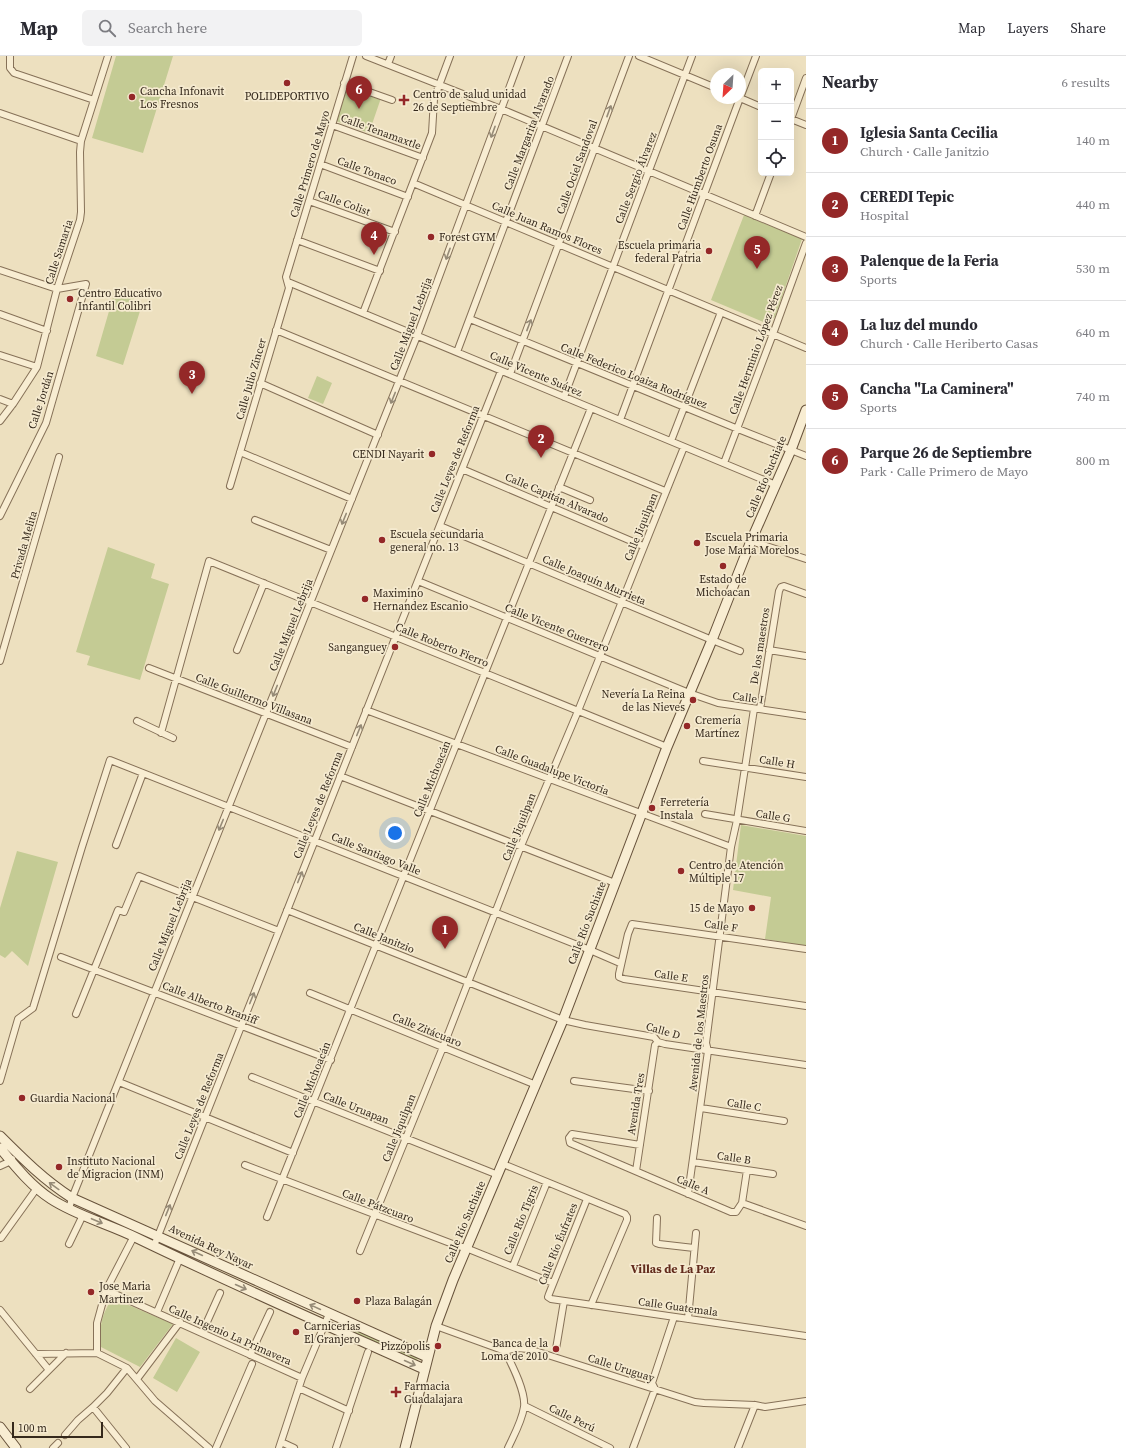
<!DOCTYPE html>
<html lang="en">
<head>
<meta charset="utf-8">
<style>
	body { margin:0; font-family:"Source Serif 4",serif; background:#f2f2f3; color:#2b2b33 }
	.controls { position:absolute; right:12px; top:12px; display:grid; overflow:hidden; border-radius:6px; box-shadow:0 4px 16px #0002 }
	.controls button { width:36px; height:36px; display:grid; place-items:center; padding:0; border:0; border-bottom:1px solid #e1e1e2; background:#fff; color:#2b2b33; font:20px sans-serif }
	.compass { position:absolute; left:710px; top:12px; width:36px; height:36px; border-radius:50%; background:#fff; box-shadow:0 4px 16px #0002; rotate:205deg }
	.scale { position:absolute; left:12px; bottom:10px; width:91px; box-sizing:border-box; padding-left:4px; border:2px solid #35291c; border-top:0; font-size:11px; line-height:14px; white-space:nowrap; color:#35291c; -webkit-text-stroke:3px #f5eacf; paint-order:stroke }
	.you { position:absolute; left:395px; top:777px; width:14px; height:14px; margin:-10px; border:3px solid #fff; border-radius:50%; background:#1a73e8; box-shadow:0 0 0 6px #1a73e833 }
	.badge { display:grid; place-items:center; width:26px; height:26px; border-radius:50%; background:#942828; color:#fff; font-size:13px; font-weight:700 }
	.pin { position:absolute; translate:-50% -33px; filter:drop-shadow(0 1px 2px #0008) }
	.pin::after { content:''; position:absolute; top:21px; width:14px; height:12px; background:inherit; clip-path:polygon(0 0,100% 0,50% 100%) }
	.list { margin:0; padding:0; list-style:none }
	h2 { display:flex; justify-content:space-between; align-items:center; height:52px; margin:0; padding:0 16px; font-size:17px }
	h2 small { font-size:13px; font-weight:400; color:#7c7c81 }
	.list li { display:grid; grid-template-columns:26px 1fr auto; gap:12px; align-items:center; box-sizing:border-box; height:64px; padding:0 16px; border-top:1px solid #e1e1e2 }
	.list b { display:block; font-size:15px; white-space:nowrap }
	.list p { margin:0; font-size:13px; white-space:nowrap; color:#7c7c81 }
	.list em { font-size:13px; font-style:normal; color:#7c7c81 }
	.icon { flex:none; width:22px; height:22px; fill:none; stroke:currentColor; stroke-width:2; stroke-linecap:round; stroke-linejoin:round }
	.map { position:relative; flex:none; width:806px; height:1392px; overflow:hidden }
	header { display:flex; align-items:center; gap:24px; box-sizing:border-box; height:56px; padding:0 20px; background:#fff; border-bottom:1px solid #e1e1e2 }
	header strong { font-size:19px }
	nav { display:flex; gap:22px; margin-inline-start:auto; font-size:14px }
	.search { width:280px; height:36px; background:#f2f2f3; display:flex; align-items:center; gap:10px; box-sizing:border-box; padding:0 14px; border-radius:6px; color:#7c7c81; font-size:15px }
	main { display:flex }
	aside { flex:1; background:#fff }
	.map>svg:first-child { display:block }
	.grass { fill:url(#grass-tufts) }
	.green { fill:#c4cb94 }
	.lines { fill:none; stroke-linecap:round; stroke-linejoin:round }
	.minor-casing { stroke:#867158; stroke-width:8 }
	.secondary-casing { stroke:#67523b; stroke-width:11 }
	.minor { stroke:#f8edd2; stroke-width:6 }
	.secondary { stroke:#f8edd2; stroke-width:9 }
	.oneway { stroke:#968b77 }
	.poi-dot { fill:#942828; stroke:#f5eacf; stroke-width:1.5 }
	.labels { text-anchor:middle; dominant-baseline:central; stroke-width:3.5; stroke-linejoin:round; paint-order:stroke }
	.poi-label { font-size:11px; fill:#35291c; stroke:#f5eacf; text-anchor:start }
	.street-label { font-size:11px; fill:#35291c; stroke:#f5eacf }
	.neighbourhood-label { font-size:12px; font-weight:bold; fill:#622b1c; stroke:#f5eacf }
</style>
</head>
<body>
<header>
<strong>Map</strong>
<div class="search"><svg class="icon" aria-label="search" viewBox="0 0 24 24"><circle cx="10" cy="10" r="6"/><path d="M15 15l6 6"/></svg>Search here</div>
<nav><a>Map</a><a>Layers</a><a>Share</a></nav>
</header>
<main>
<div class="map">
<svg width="806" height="1392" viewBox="0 0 806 1392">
	<defs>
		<pattern id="grass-tufts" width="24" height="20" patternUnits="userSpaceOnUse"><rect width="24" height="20" fill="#c4cb94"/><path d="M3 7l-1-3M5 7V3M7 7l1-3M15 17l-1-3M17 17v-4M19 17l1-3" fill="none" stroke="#a9ae7f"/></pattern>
	</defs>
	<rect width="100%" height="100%" fill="#ede0bf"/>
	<path class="grass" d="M354 1273 418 1302V1303L415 1305 354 1276 353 1274Z"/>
	<path class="green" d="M116 0H173L143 97 92 82Z
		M348 30 381 42 369 77 336 65Z
		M744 159 802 183 775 261 766 267 711 244Z
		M116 231 135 237 131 252 140 255 123 309 96 300Z
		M317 320 332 327 323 348 308 342Z
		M108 491 155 508 151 522 169 528 140 624 87 609 90 600 76 596Z
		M741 769 806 780V890L765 883 771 841 733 834Z
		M17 795 58 806 28 910 12 895 5 902 0 899V852Z
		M112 1242 173 1268 140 1311 101 1291C100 1268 100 1263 112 1242Z
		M176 1282 200 1296 177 1336 153 1322Z"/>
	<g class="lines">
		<g class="minor-casing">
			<path id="minor" d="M10 0V12L14 17 94 44
				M366 0 501 53 806 181
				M639 0 716 32
				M388 8 391 0
				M344 27 392 44
				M740 42 756 0
				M740 42 761 51
				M0 57 81 85
				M791 63 806 22
				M791 63 806 69
				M332 69 423 102
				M320 108 408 141
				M413 127 806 292
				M309 145 395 176
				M755 160 771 117
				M297 184 380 215
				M0 214 57 233 86 228 46 367 0 460
				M288 226 776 429
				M363 257 432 77 434 43 450 0
				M0 258 47 275
				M470 263 738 373 806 400
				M276 274 665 435
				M457 296 568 0
				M0 299 37 311
				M510 318 629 0
				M260 327 378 379
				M564 341 692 0
				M0 343 13 348
				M620 364 740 42
				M0 365 13 348 37 311 57 233 80 164 81 156 80 96 81 85 108 0
				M671 385 721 256
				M240 396 352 443
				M724 407 773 278 806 187
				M462 413 643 490
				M230 430 289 232 286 221 353 0
				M559 431 590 444
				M255 464 331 494
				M440 470 712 584 740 595
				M751 485 806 503
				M418 525 689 637 718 647 806 660
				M237 594 264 527
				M769 594 806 600
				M0 605 59 401
				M149 612 352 691
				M760 653 779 535 781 531 784 530 806 538
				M366 654 731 791
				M137 665 173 682
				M161 677 209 505 667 691
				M703 705 806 721
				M340 720 615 827
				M705 758 806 775
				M116 789 143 717
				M287 854 563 964 585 969 654 981 658 986 665 988 806 1009
				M806 893 632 868 628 878 619 918V921L624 923 806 950
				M61 901 331 1004
				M310 937 536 1029
				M76 958 118 854 124 856 139 820 279 875
				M252 1021 498 1119
				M0 1025 18 963 33 952 82 791 110 704 590 894 620 907
				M574 1025 649 1035
				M119 1026 293 1097
				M701 1052 784 1065
				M640 1089 572 1078 569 1082 570 1087 731 1156H736L742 1147 745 1148 806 1170
				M693 1106 773 1118
				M503 1108 625 1158 627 1161V1164L591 1249
				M245 1109 458 1190 466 1192 553 1227
				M0 1110 11 1105 12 1103
				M636 1115 655 989 658 986
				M688 1138 708 995 706 987 731 791 737 764 754 653
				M587 1143 549 1238 548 1241 551 1243 806 1280
				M742 1147 747 1114
				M69 1153 72 1142 417 280 521 0
				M267 1161 591 352
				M657 1162 656 1187 659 1188 694 1192
				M0 1182H1L37 1132
				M69 1188 83 1159
				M154 1190 501 315
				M360 1195 443 991 521 790 578 655 684 391
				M513 1210 547 1126
				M106 1234 302 1322
				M0 1254 49 1314
				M157 1256 180 1202
				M688 1263 696 1177
				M436 1270 505 1295 516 1292 529 1293 695 1346 704 1347 755 1349 765 1351 806 1345
				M202 1277 220 1237
				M556 1293 564 1245
				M505 1295C512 1309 526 1336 524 1351 522 1365 514 1379 508 1392
				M97 1297 127 1312 155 1345 209 1392
				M97 1297V1267L106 1234 134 1180
				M36 1298 97 1297
				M250 1299 270 1256
				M137 1323 180 1266
				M299 1332 349 1355
				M30 1333 66 1297
				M525 1350 610 1392
				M93 1351 126 1392
				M65 1379 78 1364 93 1351 107 1337 127 1312
				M281 1386 294 1392
				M53 1392 58 1387
				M216 1392 252 1308
				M279 1392 302 1322 329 1258
				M336 1392 368 1296
				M633 1392 655 1333 652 1327 674 1261
				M738 1392 755 1349"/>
		</g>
		<g class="secondary-casing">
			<path id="secondary" d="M0 1080C23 1103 44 1124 72 1142L427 1301
				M0 1092C15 1110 31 1130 51 1143 77 1160 109 1168 137 1182 232 1228 328 1270 424 1313
				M0 1371 16 1392
				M405 1392 436 1270 453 1224 563 964 667 691 712 584 751 485 791 394 806 354"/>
		</g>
		<use href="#minor" class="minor"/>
		<use href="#secondary" class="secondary"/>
	</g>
	<defs><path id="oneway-shaft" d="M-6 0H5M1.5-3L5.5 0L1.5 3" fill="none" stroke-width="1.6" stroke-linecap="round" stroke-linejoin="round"/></defs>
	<g class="oneway">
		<use href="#oneway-shaft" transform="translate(609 55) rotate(-70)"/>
		<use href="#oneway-shaft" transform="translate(493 76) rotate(110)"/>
		<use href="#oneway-shaft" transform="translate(448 198) rotate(110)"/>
		<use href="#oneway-shaft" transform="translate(529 269) rotate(-69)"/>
		<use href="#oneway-shaft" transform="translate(393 342) rotate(112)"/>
		<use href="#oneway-shaft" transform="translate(344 463) rotate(112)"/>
		<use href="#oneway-shaft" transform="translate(275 635) rotate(112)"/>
		<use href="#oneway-shaft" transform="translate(359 674) rotate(-68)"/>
		<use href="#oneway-shaft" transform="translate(221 769) rotate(112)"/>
		<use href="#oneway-shaft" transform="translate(300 821) rotate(-68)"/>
		<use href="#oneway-shaft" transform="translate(252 942) rotate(-68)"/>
		<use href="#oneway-shaft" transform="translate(54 1130) rotate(-144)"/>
		<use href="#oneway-shaft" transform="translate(168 1154) rotate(-68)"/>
		<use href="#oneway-shaft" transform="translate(97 1165) rotate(23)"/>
		<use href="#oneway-shaft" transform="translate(197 1197) rotate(-155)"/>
		<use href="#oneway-shaft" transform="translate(241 1231) rotate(24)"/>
		<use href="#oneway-shaft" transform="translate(315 1251) rotate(-155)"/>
		<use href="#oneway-shaft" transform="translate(410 1307) rotate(24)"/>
	</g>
	<g class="poi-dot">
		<circle cx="287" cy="27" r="4"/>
		<circle cx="132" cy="41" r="4"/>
		<path d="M402 38h4v4h4v4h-4v4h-4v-4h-4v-4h4z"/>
		<circle cx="431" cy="181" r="4"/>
		<circle cx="709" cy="195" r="4"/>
		<circle cx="70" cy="243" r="4"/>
		<circle cx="432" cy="398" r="4"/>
		<circle cx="382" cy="484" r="4"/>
		<circle cx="697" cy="487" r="4"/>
		<circle cx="723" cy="510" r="4"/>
		<circle cx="365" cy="543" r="4"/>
		<circle cx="395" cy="591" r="4"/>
		<circle cx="693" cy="644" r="4"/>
		<circle cx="687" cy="670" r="4"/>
		<circle cx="652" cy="752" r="4"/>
		<circle cx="681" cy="815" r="4"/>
		<circle cx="752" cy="852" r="4"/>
		<circle cx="22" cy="1042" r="4"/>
		<circle cx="59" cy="1111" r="4"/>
		<circle cx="91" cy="1236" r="4"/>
		<circle cx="357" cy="1245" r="4"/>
		<circle cx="296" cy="1276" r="4"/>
		<circle cx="438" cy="1290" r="4"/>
		<circle cx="556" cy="1293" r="4"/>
		<path d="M394 1330h4v4h4v4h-4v4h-4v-4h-4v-4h4z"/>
	</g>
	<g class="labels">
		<g class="poi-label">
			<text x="140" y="35">Cancha Infonavit<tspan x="140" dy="13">Los Fresnos</tspan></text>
			<text x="413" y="38">Centro de salud unidad<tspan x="413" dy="13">26 de Septiembre</tspan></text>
			<text x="287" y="40" text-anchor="middle">POLIDEPORTIVO</text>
			<text x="439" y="181">Forest GYM</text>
			<text x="701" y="189" text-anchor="end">Escuela primaria<tspan x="701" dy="13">federal Patria</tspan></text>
			<text x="78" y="237">Centro Educativo<tspan x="78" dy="13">Infantil Colibri</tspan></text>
			<text x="424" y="398" text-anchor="end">CENDI Nayarit</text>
			<text x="390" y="478">Escuela secundaria<tspan x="390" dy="13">general no. 13</tspan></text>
			<text x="705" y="481">Escuela Primaria<tspan x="705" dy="13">Jose Maria Morelos</tspan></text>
			<text x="723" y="523" text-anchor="middle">Estado de<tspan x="723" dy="13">Michoacan</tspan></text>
			<text x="373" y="537">Maximino<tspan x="373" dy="13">Hernandez Escanio</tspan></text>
			<text x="387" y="591" text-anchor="end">Sanganguey</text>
			<text x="685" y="638" text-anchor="end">Nevería La Reina<tspan x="685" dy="13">de las Nieves</tspan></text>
			<text x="695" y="664">Cremería<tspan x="695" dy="13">Martínez</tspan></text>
			<text x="660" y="746">Ferretería<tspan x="660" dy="13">Instala</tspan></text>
			<text x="689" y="809">Centro de Atención<tspan x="689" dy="13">Múltiple 17</tspan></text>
			<text x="744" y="852" text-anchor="end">15 de Mayo</text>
			<text x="30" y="1042">Guardia Nacional</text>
			<text x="67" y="1105">Instituto Nacional<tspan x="67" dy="13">de Migracion (INM)</tspan></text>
			<text x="99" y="1230">Jose Maria<tspan x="99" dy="13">Martinez</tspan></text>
			<text x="365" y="1245">Plaza Balagán</text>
			<text x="304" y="1270">Carnicerias<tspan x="304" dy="13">El Granjero</tspan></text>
			<text x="548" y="1287" text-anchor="end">Banca de la<tspan x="548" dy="13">Loma de 2010</tspan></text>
			<text x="430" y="1290" text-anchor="end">Pizzópolis</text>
			<text x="404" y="1330">Farmacia<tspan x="404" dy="13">Guadalajara</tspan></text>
		</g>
		<g class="street-label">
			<text transform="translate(381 76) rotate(20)">Calle Tenamaxtle</text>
			<text transform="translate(529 77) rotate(-69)">Calle Margarita Alvarado</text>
			<text transform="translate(310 108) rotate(-73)">Calle Primero de Mayo</text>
			<text transform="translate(577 111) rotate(-70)">Calle Ociel Sandoval</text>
			<text transform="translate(367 115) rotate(20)">Calle Tonaco</text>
			<text transform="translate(700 121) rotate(-70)">Calle Humberto Osuna</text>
			<text transform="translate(636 122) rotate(-69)">Calle Sergio Álvarez</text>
			<text transform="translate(344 147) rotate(20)">Calle Colist</text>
			<text transform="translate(547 172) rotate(23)">Calle Juan Ramos Flores</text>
			<text transform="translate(59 196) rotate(-72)">Calle Samaria</text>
			<text transform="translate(411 268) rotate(-69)">Calle Miguel Lebrija</text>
			<text transform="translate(756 294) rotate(-70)">Calle Herminio López Pérez</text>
			<text transform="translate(536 318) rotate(23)">Calle Vicente Suárez</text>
			<text transform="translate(634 320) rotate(22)">Calle Federico Loaiza Rodríguez</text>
			<text transform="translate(251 323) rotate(-74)">Calle Julio Zincer</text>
			<text transform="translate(41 344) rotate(-72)">Calle Jordán</text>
			<text transform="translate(455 403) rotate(-68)">Calle Leyes de Reforma</text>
			<text transform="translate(766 421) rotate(-67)">Calle Río Suchiate</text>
			<text transform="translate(557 442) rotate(23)">Calle Capitán Alvarado</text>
			<text transform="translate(641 471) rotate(-68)">Calle Jiquilpan</text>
			<text transform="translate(24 489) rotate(-74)">Privada Melita</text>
			<text transform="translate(594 524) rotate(23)">Calle Joaquín Murrieta</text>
			<text transform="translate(291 569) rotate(-68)">Calle Miguel Lebrija</text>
			<text transform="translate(557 572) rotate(22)">Calle Vicente Guerrero</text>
			<text transform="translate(442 589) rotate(22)">Calle Roberto Fierro</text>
			<text transform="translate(760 590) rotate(-81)">De los maestros</text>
			<text transform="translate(748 642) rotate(8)">Calle I</text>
			<text transform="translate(254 643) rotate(21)">Calle Guillermo Villasana</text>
			<text transform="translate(777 706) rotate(9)">Calle H</text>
			<text transform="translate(552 714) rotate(21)">Calle Guadalupe Victoria</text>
			<text transform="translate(432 723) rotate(-68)">Calle Michoacán</text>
			<text transform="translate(318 749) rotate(-68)">Calle Leyes de Reforma</text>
			<text transform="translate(773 760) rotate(9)">Calle G</text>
			<text transform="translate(519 771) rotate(-68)">Calle Jiquilpan</text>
			<text transform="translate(376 798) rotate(22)">Calle Santiago Valle</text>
			<text transform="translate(587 867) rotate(-69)">Calle Río Suchiate</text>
			<text transform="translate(170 869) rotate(-68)">Calle Miguel Lebrija</text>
			<text transform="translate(721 870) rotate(8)">Calle F</text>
			<text transform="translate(384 882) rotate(22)">Calle Janitzio</text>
			<text transform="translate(671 920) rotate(8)">Calle E</text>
			<text transform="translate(210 947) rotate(21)">Calle Alberto Braniff</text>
			<text transform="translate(427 974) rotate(22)">Calle Zitácuaro</text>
			<text transform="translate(663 975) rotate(16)">Calle D</text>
			<text transform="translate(699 977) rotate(-84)">Avenida de los Maestros</text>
			<text transform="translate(312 1024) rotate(-68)">Calle Michoacán</text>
			<text transform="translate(636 1048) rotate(-81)">Avenida Tres</text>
			<text transform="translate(744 1049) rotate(9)">Calle C</text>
			<text transform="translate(199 1050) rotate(-68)">Calle Leyes de Reforma</text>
			<text transform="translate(356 1052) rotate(22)">Calle Uruapan</text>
			<text transform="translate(399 1072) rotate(-68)">Calle Jiquilpan</text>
			<text transform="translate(734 1102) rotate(8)">Calle B</text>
			<text transform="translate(693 1129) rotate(23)">Calle A</text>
			<text transform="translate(378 1150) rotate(21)">Calle Pátzcuaro</text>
			<text transform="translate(521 1164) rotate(-68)">Calle Río Tigris</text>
			<text transform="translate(465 1166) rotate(-67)">Calle Río Suchiate</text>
			<text transform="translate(558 1188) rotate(-68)">Calle Río Éufrates</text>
			<text transform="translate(211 1191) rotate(25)">Avenida Rey Nayar</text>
			<text transform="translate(678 1251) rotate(8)">Calle Guatemala</text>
			<text transform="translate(230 1279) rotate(24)">Calle Ingenio La Primavera</text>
			<text transform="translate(621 1312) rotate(18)">Calle Uruguay</text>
			<text transform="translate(572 1362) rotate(26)">Calle Perú</text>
		</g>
		<g class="neighbourhood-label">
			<text x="673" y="1213">Villas de La Paz</text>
		</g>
	</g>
</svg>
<div class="controls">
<button>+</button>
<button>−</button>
<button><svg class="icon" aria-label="locate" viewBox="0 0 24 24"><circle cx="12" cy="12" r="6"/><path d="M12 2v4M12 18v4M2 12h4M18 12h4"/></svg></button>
</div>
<svg class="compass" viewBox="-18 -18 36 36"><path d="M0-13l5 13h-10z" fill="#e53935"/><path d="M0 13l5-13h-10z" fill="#7c7c81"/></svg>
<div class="scale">100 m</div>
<div class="you"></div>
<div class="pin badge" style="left:445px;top:893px">1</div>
<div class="pin badge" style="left:541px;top:402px">2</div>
<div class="pin badge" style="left:192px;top:338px">3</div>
<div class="pin badge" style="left:374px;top:199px">4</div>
<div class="pin badge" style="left:757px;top:213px">5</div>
<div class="pin badge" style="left:359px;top:53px">6</div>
</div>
<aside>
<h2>Nearby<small>6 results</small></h2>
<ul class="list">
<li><span class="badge">1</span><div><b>Iglesia Santa Cecilia</b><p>Church · Calle Janitzio</p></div><em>140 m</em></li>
<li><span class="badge">2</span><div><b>CEREDI Tepic</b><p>Hospital</p></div><em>440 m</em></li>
<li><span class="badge">3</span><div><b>Palenque de la Feria</b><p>Sports</p></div><em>530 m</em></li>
<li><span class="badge">4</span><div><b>La luz del mundo</b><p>Church · Calle Heriberto Casas</p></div><em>640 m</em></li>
<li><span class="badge">5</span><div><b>Cancha &quot;La Caminera&quot;</b><p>Sports</p></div><em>740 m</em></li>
<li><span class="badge">6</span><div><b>Parque 26 de Septiembre</b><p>Park · Calle Primero de Mayo</p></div><em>800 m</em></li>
</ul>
</aside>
</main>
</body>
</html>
